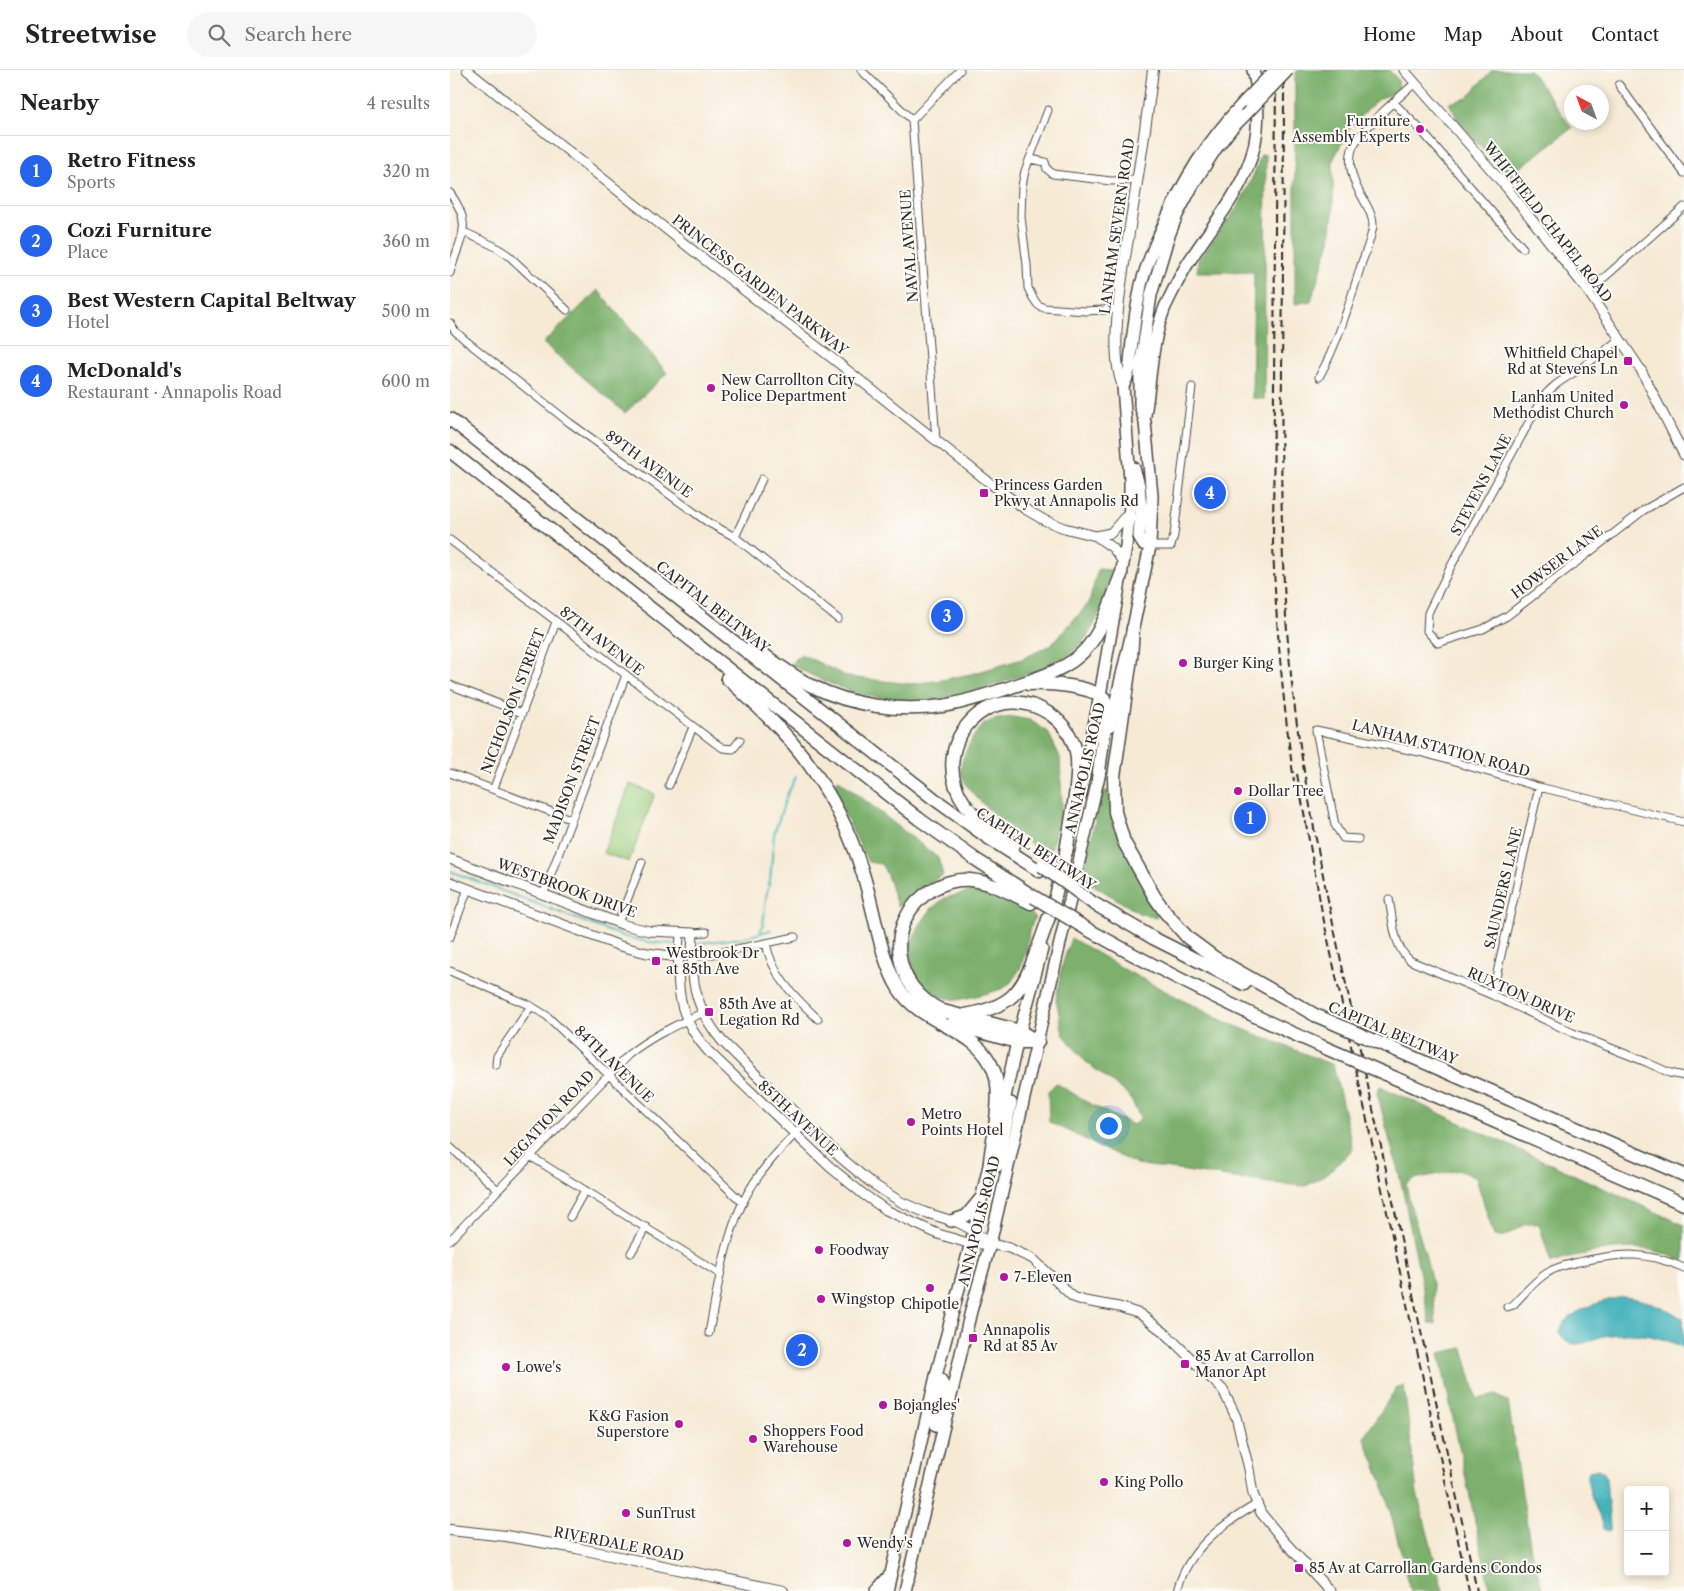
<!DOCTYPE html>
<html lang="en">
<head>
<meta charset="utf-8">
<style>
	body { margin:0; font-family:"Libre Caslon Text",serif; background:#f6f6f6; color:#222 }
	.controls { position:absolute; right:15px; bottom:15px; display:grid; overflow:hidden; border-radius:5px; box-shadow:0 2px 8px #0003 }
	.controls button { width:45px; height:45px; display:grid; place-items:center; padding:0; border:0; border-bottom:1px solid #e0e0e0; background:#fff; color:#222; font:25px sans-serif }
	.compass { position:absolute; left:1114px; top:15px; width:45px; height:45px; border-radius:50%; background:#fff; box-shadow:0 2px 8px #0003; rotate:319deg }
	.you { position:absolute; left:658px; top:1055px; width:18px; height:18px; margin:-12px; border:4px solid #fff; border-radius:50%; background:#1a73e8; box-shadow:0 0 0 8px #1a73e833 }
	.badge { display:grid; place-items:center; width:32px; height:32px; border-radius:50%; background:#2563eb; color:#fff; font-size:16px; font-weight:700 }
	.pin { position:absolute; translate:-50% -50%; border:2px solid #fff; box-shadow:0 1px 5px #0006 }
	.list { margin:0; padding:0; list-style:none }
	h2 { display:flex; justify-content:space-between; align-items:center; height:65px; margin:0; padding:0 20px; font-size:21px }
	h2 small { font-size:16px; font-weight:400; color:#767676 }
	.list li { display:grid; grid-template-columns:32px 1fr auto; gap:15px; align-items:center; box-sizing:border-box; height:70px; padding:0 20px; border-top:1px solid #e0e0e0 }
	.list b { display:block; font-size:19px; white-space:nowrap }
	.list p { margin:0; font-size:16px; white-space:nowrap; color:#767676 }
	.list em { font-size:16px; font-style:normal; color:#767676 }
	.icon { flex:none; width:28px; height:28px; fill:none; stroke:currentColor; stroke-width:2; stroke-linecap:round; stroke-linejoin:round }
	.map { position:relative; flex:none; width:1234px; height:1521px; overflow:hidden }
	header { display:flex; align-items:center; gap:30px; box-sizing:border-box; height:70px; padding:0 25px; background:#fff; border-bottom:1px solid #e0e0e0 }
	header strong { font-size:24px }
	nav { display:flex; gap:28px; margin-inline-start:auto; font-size:18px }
	.search { width:350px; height:45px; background:#f6f6f6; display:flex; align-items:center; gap:12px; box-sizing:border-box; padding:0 18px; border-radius:28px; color:#767676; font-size:19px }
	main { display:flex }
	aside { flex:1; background:#fff }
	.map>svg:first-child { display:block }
	.green { fill:#9acc7c; stroke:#627c54 }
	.forest { fill:#7bb06c; stroke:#536e4c }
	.water { fill:#44b3bc; stroke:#386f74 }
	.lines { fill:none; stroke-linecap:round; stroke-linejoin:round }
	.stream { stroke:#44b3bc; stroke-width:2 }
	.minor-casing { stroke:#494844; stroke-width:9 }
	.tertiary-casing { stroke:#494844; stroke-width:11 }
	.secondary-casing { stroke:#494844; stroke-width:12 }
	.primary-casing { stroke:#494844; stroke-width:14 }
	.motorway-casing { stroke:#494844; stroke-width:15 }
	.minor { stroke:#fff; stroke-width:7 }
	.tertiary { stroke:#fff; stroke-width:9 }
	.secondary { stroke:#fff; stroke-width:10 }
	.primary { stroke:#fff; stroke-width:11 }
	.motorway { stroke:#fff; stroke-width:12 }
	.rail { stroke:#2b2b2b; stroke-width:2; stroke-dasharray:8 4; stroke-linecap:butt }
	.primary-bridge-casing { stroke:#494844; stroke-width:14; stroke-linecap:butt }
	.motorway-bridge-casing { stroke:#494844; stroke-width:15; stroke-linecap:butt }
	.primary-bridge { stroke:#fff; stroke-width:11 }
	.motorway-bridge { stroke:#fff; stroke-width:12 }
	.poi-dot { fill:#b5179e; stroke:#fdfcf7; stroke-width:2 }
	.labels { text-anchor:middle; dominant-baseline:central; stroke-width:4; stroke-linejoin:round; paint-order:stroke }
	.poi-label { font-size:14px; fill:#2b2b2b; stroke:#fdfcf7; text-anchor:start }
	.street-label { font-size:14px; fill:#2b2b2b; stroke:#fdfcf7 }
</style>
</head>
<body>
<header>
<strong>Streetwise</strong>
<div class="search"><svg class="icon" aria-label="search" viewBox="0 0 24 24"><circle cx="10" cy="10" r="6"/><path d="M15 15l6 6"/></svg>Search here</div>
<nav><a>Home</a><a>Map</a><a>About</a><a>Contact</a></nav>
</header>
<main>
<aside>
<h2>Nearby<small>4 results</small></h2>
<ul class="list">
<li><span class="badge">1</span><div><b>Retro Fitness</b><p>Sports</p></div><em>320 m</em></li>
<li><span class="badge">2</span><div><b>Cozi Furniture</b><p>Place</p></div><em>360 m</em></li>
<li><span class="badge">3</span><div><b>Best Western Capital Beltway</b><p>Hotel</p></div><em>500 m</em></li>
<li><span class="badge">4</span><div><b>McDonald's</b><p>Restaurant · Annapolis Road</p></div><em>600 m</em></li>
</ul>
</aside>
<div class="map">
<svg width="1234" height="1521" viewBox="0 0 1234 1521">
	<rect width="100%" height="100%" fill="#fdfcf7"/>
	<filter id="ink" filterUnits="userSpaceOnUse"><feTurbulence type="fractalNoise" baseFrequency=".02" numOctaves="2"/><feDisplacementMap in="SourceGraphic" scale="10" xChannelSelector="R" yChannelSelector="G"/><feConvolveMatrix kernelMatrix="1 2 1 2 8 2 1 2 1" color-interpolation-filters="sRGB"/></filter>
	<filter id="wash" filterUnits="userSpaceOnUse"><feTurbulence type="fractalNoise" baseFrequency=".0096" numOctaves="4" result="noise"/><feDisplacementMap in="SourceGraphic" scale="20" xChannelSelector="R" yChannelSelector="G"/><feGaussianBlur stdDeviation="1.12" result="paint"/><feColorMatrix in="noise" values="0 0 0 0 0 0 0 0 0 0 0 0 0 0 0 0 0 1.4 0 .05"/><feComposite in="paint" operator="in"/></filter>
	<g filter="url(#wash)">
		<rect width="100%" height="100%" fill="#f6ead5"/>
		<path class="green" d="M180 714 205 724 179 792 153 783Z"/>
		<path class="forest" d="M848 0H939L948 10 949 18 941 24 928 29 900 57 883 90V141L880 171 861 231 845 234V4Z
			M1042 0H1080L1122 58 1059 106 1011 55 999 33 1017 28Z
			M811 85H816L814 329 802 328 804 202H747L748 190 789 135 804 104Z
			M148 220 217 303 175 343 93 273Z
			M648 499 661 500C655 527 649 555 629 576 612 594 584 602 562 609 546 614 531 621 515 624 452 639 395 626 341 594L351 584 398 607 461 614 492 610 525 603 572 589 601 575 639 533Z
			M563 647 580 650 598 662 610 687 612 736 599 787C579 772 514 727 511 702 510 693 516 681 520 673 532 650 539 650 563 647Z
			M388 709 488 788 493 805 465 821 448 837C441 822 440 807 431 794L418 792 382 718Z
			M652 721H658L663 755 709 842 706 848 689 843 632 808Z
			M531 816C552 824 568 833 585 847L579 862 577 877 570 899 561 912 554 918 535 924 508 930 491 927 472 915 462 897 459 877 469 856 482 838 495 828 515 823Z
			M621 868 679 902 773 951 883 995 903 1079 880 1102 856 1116 819 1113 686 1094 599 1052 598 1021 606 1013 642 1035 683 1055 691 1049 679 1026 635 991 613 964 606 929 613 893Z
			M930 1016 1234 1155V1191C1223 1187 1212 1182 1201 1180 1168 1174 1132 1184 1101 1193L1089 1154H1076L1055 1166H1044L1026 1108 1009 1100 964 1109 956 1114C961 1145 974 1174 980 1204 984 1220 984 1237 986 1254H980L951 1112 927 1023Z
			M1013 1278 1027 1329 1046 1325 1058 1332 1081 1481 1093 1521H1040L989 1283Z
			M954 1316 967 1423 993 1521H961L933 1414 914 1367 947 1317Z"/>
		<path class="water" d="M1174 1227C1198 1230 1213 1236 1233 1249L1234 1278C1209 1265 1182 1261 1154 1266 1144 1268 1134 1275 1124 1274 1117 1273 1112 1267 1109 1262 1117 1240 1154 1230 1174 1227Z
			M1148 1399 1154 1402 1156 1408 1160 1456V1460L1158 1461 1153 1459C1150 1442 1133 1417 1139 1401Z"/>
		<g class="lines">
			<path class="stream" d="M0 801 172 866 198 872 224 874
				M310 863 313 855 316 827 320 811 324 764 337 725 346 707
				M250 873 292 868 321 860"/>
		</g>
	</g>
	<g filter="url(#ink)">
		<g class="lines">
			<g class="minor-casing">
				<path id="minor" d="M411 0 462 50 486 370
					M1169 15 1234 103
					M944 33 970 59 1073 178
					M598 40 575 101 572 116 571 147 577 195 578 218 583 228 588 235 594 238 636 241 668 239
					M462 50 510 0
					M580 89 595 92 597 99 603 104 661 111 687 110
					M0 123C25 157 9 168 0 203
					M14 162 44 176 58 185 117 240
					M1138 222 1234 137
					M0 253 5 261 15 270 120 353 259 453 285 467 388 549
					M1169 269C1156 281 1142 290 1128 300 1114 309 1101 316 1091 330L1000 498 978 543 977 561 988 573 1033 559 1057 546 1194 440 1234 417
					M869 307C889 271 900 231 912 192 916 181 922 167 923 155 923 141 910 126 905 113 901 103 899 90 902 79 909 60 949 28 965 13
					M285 467 312 409
					M0 470 265 673 273 678 283 679 290 670
					M700 476H721L724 465 742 317
					M0 615 72 643
					M0 703 120 749
					M219 715 243 657
					M44 718 106 552
					M908 769 893 768 885 755 866 660 974 683 1089 717 1234 752
					M93 825 176 605
					M939 829C943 849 943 878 961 891L1042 925 1123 963 1196 992 1220 1003 1234 1006
					M168 853 192 792
					M230 863 229 887 258 885 345 867
					M243 863 256 862
					M0 867 18 819
					M316 873C322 906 345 927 368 949
					M0 901 81 936 97 946 293 1133
					M1042 925 1089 717
					M46 995 47 986 81 936
					M0 1077 48 1120
					M80 1086 270 1204
					M120 1147 135 1120
					M0 1170 178 985C200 967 226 955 252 943
					M181 1183 196 1157
					M1057 1237 1063 1235C1074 1224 1084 1211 1097 1203 1107 1196 1121 1194 1133 1191 1171 1183 1197 1181 1234 1198
					M259 1263C267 1221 274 1173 292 1134 307 1102 332 1077 356 1053
					M727 1521C738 1479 771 1455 807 1434"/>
			</g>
			<g class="tertiary-casing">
				<path id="tertiary" d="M17 0 246 183 387 292 540 413 575 439 594 450 614 458 646 466 661 463 679 442
					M954 0 1057 118 1137 220 1191 300 1234 385
					M646 466 663 478 673 492
					M0 789 174 855 199 861 243 863C240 907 243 936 272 971L390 1087 420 1112 451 1132 474 1142 509 1153 524 1161 540 1174
					M0 812 170 876 197 883 229 887C226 925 232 952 258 981L380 1097 413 1124 436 1140 488 1164 521 1174H540L559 1178 583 1189 623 1227 635 1231 669 1237 690 1244 715 1263 773 1320 786 1347 799 1399 803 1424 811 1443 833 1470 880 1521"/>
			</g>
			<g class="secondary-casing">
				<path id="secondary" d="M673 316C656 276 676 187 682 143 690 95 697 48 703 0
					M0 1460 56 1466 126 1478 333 1521"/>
			</g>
			<g class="primary-casing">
				<path id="primary" d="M695 345C701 309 701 272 715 237 723 221 730 205 740 190 774 137 814 99 807 30 807 20 806 10 803 0
					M684 398 689 415 691 440 689 466 693 474 700 476
					M660 656 683 558 700 476 702 426 695 352 690 335V300L701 225 718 168 727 145 744 113 765 80 781 59 795 45
					M630 725 650 625 676 477 680 435V410L673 316C681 303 680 287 682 272 684 253 687 234 691 215 696 196 703 179 711 161 734 108 756 73 795 31
					M602 841 618 774
					M551 1045 567 972 592 879
					M547 1096 561 1033
					M501 1151 516 1146 530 1129
					M486 1355 493 1315 491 1310 486 1306
					M426 1521 439 1506
					M437 1521 486 1306 524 1161 542 1082
					M455 1521 521 1241 540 1174 650 701"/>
			</g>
			<g class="motorway-casing">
				<path id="motorway" d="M0 349 483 728 537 767 590 801
					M0 381 469 749 525 789 584 827
					M683 558 681 588 664 707 665 742 674 772 704 826 715 842 738 868 765 888 865 945
					M302 576C321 590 341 605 362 616 402 636 448 642 492 636 514 633 536 625 558 618 584 609 616 601 635 580 654 559 661 530 671 505
					M277 608C300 629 324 651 344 675 375 712 399 758 413 804 424 838 430 889 449 919 472 956 528 957 544 1001 553 1026 543 1064 540 1091
					M578 614C599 613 637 615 654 628L657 640 648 709
					M564 775C547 762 527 751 515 734 474 676 540 604 600 644 613 653 622 667 626 681 631 706 620 755 616 782
					M581 833C562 824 542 812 520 810 507 809 494 813 483 819 432 850 441 918 493 941L570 961 588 972
					M643 833 703 868 794 914
					M637 859C713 902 791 941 871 976
					M515 945C561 937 572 923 587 880 593 865 598 849 604 833
					M502 954 567 972H585
					M939 977 1234 1105
					M945 1008 1234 1134"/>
			</g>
			<use href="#minor" class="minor"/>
			<use href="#tertiary" class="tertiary"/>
			<use href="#secondary" class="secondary"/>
			<use href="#primary" class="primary"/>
			<use href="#motorway" class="motorway"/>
			<path class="rail" d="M826 0 823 476C826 555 833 633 844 711
				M834 0C834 100 833 201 832 301 831 391 830 482 838 572 845 662 862 751 880 840L1027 1521
				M847 704 872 842 1019 1521"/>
			<g class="primary-bridge-casing">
				<path id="primary-bridge" d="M795 31 825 0
					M795 45 838 0"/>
			</g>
			<g class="motorway-bridge-casing">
				<path id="motorway-bridge" d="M592 796 643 833
					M584 827 637 859
					M865 945 939 977
					M871 976 945 1008"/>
			</g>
			<use href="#primary-bridge" class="primary-bridge"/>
			<use href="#motorway-bridge" class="motorway-bridge"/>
		</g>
	</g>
	<g class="poi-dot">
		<circle cx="970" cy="59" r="5"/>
		<rect x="1173" y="286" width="10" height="10" rx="2.5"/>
		<circle cx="261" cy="318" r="5"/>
		<circle cx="1174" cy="335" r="5"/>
		<rect x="529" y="418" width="10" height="10" rx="2.5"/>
		<circle cx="733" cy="593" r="5"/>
		<circle cx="788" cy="721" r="5"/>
		<rect x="201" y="886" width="10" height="10" rx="2.5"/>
		<rect x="254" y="937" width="10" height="10" rx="2.5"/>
		<circle cx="461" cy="1052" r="5"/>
		<circle cx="369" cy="1180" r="5"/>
		<circle cx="554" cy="1207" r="5"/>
		<circle cx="480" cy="1218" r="5"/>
		<circle cx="371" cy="1229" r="5"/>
		<rect x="518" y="1263" width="10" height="10" rx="2.5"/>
		<rect x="730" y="1289" width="10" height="10" rx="2.5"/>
		<circle cx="56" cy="1297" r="5"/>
		<circle cx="433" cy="1335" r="5"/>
		<circle cx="229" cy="1354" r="5"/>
		<circle cx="303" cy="1369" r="5"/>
		<circle cx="654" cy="1412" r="5"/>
		<circle cx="176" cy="1443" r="5"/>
		<circle cx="397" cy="1473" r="5"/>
		<rect x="844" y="1493" width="10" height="10" rx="2.5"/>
	</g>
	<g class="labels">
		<g class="poi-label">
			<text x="960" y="51" text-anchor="end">Furniture<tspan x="960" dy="16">Assembly Experts</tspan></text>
			<text x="1168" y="283" text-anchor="end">Whitfield Chapel<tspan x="1168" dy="16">Rd at Stevens Ln</tspan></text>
			<text x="271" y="310">New Carrollton City<tspan x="271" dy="16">Police Department</tspan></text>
			<text x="1164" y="327" text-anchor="end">Lanham United<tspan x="1164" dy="16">Methodist Church</tspan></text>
			<text x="544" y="415">Princess Garden<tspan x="544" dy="16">Pkwy at Annapolis Rd</tspan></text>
			<text x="743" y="593">Burger King</text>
			<text x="798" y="721">Dollar Tree</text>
			<text x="216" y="883">Westbrook Dr<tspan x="216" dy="16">at 85th Ave</tspan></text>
			<text x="269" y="934">85th Ave at<tspan x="269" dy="16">Legation Rd</tspan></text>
			<text x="471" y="1044">Metro<tspan x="471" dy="16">Points Hotel</tspan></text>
			<text x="379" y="1180">Foodway</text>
			<text x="564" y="1207">7-Eleven</text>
			<text x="381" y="1229">Wingstop</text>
			<text x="480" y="1234" text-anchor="middle">Chipotle</text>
			<text x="533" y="1260">Annapolis<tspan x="533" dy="16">Rd at 85 Av</tspan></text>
			<text x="745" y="1286">85 Av at Carrollon<tspan x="745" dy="16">Manor Apt</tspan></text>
			<text x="66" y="1297">Lowe's</text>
			<text x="443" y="1335">Bojangles'</text>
			<text x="219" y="1346" text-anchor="end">K&amp;G Fasion<tspan x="219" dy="16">Superstore</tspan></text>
			<text x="313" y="1361">Shoppers Food<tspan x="313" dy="16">Warehouse</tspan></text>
			<text x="664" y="1412">King Pollo</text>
			<text x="186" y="1443">SunTrust</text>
			<text x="407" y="1473">Wendy's</text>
			<text x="859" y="1498">85 Av at Carrollan Gardens Condos</text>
		</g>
		<g class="street-label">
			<text transform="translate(1098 152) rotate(52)">WHITFIELD CHAPEL ROAD</text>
			<text transform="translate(667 156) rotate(-82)">LANHAM SEVERN ROAD</text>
			<text transform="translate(459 176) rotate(-94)">NAVAL AVENUE</text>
			<text transform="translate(310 215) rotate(38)">PRINCESS GARDEN PARKWAY</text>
			<text transform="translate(199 394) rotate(36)">89TH AVENUE</text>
			<text transform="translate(1031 415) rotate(-62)">STEVENS LANE</text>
			<text transform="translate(1107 492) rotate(-37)">HOWSER LANE</text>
			<text transform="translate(263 537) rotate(38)">CAPITAL BELTWAY</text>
			<text transform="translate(152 571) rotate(38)">87TH AVENUE</text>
			<text transform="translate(63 631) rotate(-69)">NICHOLSON STREET</text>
			<text transform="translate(991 678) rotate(15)">LANHAM STATION ROAD</text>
			<text transform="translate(635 698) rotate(-77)">ANNAPOLIS ROAD</text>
			<text transform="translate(122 710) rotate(-69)">MADISON STREET</text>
			<text transform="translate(586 779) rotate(33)">CAPITAL BELTWAY</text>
			<text transform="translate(117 818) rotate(20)">WESTBROOK DRIVE</text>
			<text transform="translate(1053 818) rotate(-77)">SAUNDERS LANE</text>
			<text transform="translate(1071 925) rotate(24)">RUXTON DRIVE</text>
			<text transform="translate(943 963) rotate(23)">CAPITAL BELTWAY</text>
			<text transform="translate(164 994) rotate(44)">84TH AVENUE</text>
			<text transform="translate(99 1048) rotate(-47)">LEGATION ROAD</text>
			<text transform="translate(348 1048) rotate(43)">85TH AVENUE</text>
			<text transform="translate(529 1151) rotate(-76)">ANNAPOLIS ROAD</text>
			<text transform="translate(169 1474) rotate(11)">RIVERDALE ROAD</text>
		</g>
	</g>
</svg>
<div class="controls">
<button>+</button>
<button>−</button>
</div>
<svg class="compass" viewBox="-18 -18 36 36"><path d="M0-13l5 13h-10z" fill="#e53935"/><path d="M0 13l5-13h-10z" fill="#767676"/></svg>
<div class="you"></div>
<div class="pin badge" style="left:800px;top:748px">1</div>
<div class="pin badge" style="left:352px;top:1280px">2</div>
<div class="pin badge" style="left:497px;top:546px">3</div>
<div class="pin badge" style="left:760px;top:423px">4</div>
</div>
</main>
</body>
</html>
